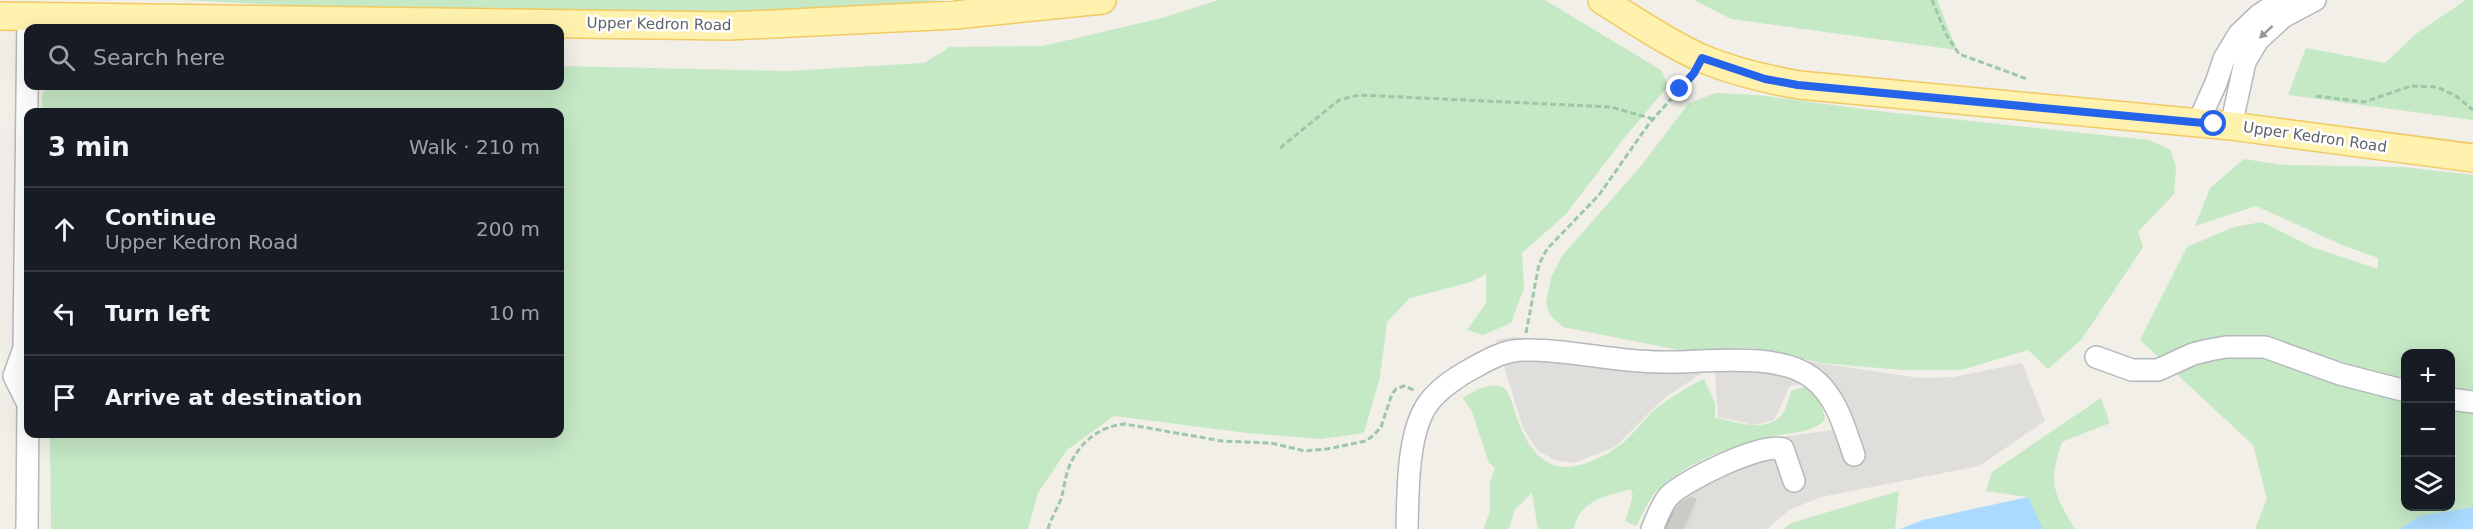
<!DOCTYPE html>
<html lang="en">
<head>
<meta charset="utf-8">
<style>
	body { margin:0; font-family:"DejaVu Sans",sans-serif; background:#20242c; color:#f1f3f6 }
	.controls { position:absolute; right:18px; bottom:18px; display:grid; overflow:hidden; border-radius:12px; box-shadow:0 6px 24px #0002 }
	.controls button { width:54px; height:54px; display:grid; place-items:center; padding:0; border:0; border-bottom:2px solid #363941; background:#171b24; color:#f1f3f6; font:30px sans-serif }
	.stop { position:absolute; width:18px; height:18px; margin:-14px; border:4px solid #2563eb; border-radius:50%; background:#fff }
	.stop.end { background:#2563eb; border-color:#fff; box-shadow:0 2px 6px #0008 }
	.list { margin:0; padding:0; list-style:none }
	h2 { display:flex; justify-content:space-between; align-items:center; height:78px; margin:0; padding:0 24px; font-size:26px }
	h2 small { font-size:20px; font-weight:400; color:#9ea1a6 }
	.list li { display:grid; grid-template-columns:39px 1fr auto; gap:18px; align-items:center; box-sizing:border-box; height:84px; padding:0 24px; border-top:2px solid #363941 }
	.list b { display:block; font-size:22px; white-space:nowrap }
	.list p { margin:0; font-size:20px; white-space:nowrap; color:#9ea1a6 }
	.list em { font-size:20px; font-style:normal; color:#9ea1a6 }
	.icon { flex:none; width:33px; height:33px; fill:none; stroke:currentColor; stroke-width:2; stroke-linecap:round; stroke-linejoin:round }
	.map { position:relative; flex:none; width:2473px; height:529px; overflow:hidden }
	.search { position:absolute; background:#171b24; box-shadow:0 6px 24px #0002; left:24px; top:24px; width:540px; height:66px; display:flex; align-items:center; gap:15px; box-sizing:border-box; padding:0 21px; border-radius:12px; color:#9ea1a6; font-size:22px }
	.panel { position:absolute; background:#171b24; box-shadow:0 6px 24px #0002; left:24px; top:108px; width:540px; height:330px; border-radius:12px }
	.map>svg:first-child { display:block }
	.industrial { fill:#e0deda }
	.green { fill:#c5e8c5; fill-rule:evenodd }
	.water { fill:#aadaff }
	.building { fill:#cccac5; filter:url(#shadow) }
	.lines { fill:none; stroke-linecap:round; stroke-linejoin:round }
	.minor-casing { stroke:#b5b8bc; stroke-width:24 }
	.major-casing { stroke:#f2c960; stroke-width:30 }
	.path { stroke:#9cc7a9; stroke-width:3; stroke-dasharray:6 3; stroke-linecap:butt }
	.minor { stroke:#fff; stroke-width:21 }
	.major { stroke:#fff2af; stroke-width:27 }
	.oneway { fill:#979a9d }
	.route { stroke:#2563eb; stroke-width:8 }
	.labels { text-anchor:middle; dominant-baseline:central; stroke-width:5; stroke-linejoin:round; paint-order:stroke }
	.street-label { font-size:15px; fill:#5f6368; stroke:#fff }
</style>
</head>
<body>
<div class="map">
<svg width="2473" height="529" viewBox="0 0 2473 529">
	<defs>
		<filter id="shadow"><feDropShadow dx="-5.5" dy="5.5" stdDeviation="3" flood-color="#0004"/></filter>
	</defs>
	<rect width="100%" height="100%" fill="#f1efe8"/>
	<path class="industrial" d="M1515 337 1673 357 1786 358 1919 378 1954 377 2022 363 2045 421 1979 466 1821 497 1789 510 1767 529H1640L1646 513 1658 494 1706 460 1735 448 1780 437 1832 430 1826 408 1810 383 1790 386 1774 420 1754 425 1718 417 1715 372 1705 371 1663 399 1615 447 1574 463 1555 460 1538 451 1523 428 1496 340Z"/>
	<path class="green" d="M185 0H939L785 16 339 8Z
		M1218 0H1545L1661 70 1668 86 1625 137 1566 214 1522 253 1524 288 1511 323 1483 335 1467 330 1486 303V274L1471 282 1410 298 1387 322 1380 377 1364 433 1321 439 1247 433 1114 416 1067 450 1038 493 1028 529H51L50 434H560V112H60L42 107V96L47 86H560V66L788 71 924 63 950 47 1043 46 1162 18Z
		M1694 0H1937L1957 50 1731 19Z
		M2466 0H2473V120L2288 95 2306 48 2385 63 2417 33Z
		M1716 93 1758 95 1886 112 2149 140 2171 150 2176 168 2174 194 2138 232 2143 247 2082 339 2048 369 2028 350 1961 370H1902L1822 363 1751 348 1684 351 1563 327 1550 315 1546 303 1551 278 1562 256 1640 167 1689 103Z
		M2244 159 2284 165 2403 167 2473 175V507L2420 516 2400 529H2255L2267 499 2253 445 2140 340 2187 247 2234 227 2262 222 2312 247 2378 269V258L2342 245 2256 206 2195 226 2210 188ZM2406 354H2450V506H2406Z
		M1704 379 1715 403V418C1734 421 1769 435 1783 413 1787 407 1789 398 1791 391L1807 386C1816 394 1824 409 1825 420 1809 434 1792 432 1773 436 1736 444 1680 464 1654 494 1647 503 1642 516 1636 526L1625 521 1633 496 1631 489C1605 497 1580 499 1574 529H1538L1532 493 1515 509 1509 529H1483L1490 512V482L1495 468 1489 463 1472 412 1463 398C1472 391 1495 380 1505 389 1510 394 1512 403 1514 410 1522 432 1531 459 1557 466 1578 471 1609 455 1625 441 1636 431 1645 418 1657 408 1668 399 1690 385 1704 379Z
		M2101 398 2110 423 2062 442C2048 484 2053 492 2075 529H2043L2027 497 1986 491 1992 472Z
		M1899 491 1895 529H1783L1791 523Z"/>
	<path class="water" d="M2028 497 2043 529H1900L1923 520Z
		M2473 507V529H2400L2420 516Z"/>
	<path class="building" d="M1691 496 1697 499 1683 529H1666L1677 507Z"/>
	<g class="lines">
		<g class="minor-casing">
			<path id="minor" d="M2198 123 2216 83 2224 59 2239 34 2259 15 2282 0
				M2231 126 2245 62 2258 40 2283 17 2315 0
				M2096 357 2132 370H2158L2193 354 2209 350 2226 347H2265L2340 374 2406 391
				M2450 399 2473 402
				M27 529 28 404 14 376 24 348 28 16
				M1407 529C1408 493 1407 435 1427 405 1437 390 1458 376 1473 368 1489 359 1505 350 1524 350 1569 349 1614 362 1660 362 1703 363 1776 351 1811 377 1836 395 1844 426 1854 455
				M1652 529C1657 518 1661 505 1669 496 1685 480 1762 442 1783 449L1794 481"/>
		</g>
		<g class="major-casing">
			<path id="major" d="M1602 0C1634 20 1666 42 1701 58 1732 71 1765 79 1799 85L2231 126 2473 158
				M0 16 730 26 955 15 1102 0"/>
		</g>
		<path class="path" d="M1932 0 1946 34 1959 54 2027 79
			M2316 96 2364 102 2411 86 2437 87 2456 96 2473 110
			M1280 148 1339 100 1359 95 1611 107 1653 119
			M1526 333 1539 264 1547 249 1599 195 1648 125 1690 77
			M1048 529C1051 518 1057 509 1061 499 1064 489 1065 477 1069 467 1079 443 1099 426 1125 424L1222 441 1271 443 1305 451 1327 449 1366 441 1374 435 1381 427 1392 394 1396 389 1404 386 1416 391"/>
		<use href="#minor" class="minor"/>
		<use href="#major" class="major"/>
	</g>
	<defs><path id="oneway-solid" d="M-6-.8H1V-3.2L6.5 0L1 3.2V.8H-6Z" transform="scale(1.5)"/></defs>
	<use class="oneway" href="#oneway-solid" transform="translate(2266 32) rotate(137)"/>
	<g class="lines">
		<path class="route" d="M1680 89 1694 73 1702 58 1765 79 1798 85 2214 124"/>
	</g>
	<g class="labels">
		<g class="street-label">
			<text transform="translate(659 24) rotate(1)">Upper Kedron Road</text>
			<text transform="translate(2315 137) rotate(8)">Upper Kedron Road</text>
		</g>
	</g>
</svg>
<div class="controls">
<button>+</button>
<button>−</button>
<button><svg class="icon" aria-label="layers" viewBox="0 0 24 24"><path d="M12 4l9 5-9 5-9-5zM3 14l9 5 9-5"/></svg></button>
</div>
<div class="stop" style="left:2214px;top:124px"></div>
<div class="stop end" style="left:1680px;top:89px"></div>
<div class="search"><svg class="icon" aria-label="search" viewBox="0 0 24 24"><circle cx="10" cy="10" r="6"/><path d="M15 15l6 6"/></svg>Search here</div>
<section class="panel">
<h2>3 min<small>Walk · 210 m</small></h2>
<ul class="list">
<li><svg class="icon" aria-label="ahead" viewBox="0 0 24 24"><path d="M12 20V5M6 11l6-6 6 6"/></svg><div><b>Continue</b><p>Upper Kedron Road</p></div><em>200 m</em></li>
<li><svg class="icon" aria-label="left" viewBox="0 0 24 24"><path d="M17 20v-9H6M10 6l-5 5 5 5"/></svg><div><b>Turn left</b></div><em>10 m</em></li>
<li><svg class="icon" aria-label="arrive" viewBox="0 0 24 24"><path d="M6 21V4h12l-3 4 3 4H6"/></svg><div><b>Arrive at destination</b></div></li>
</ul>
</section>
</div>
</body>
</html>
